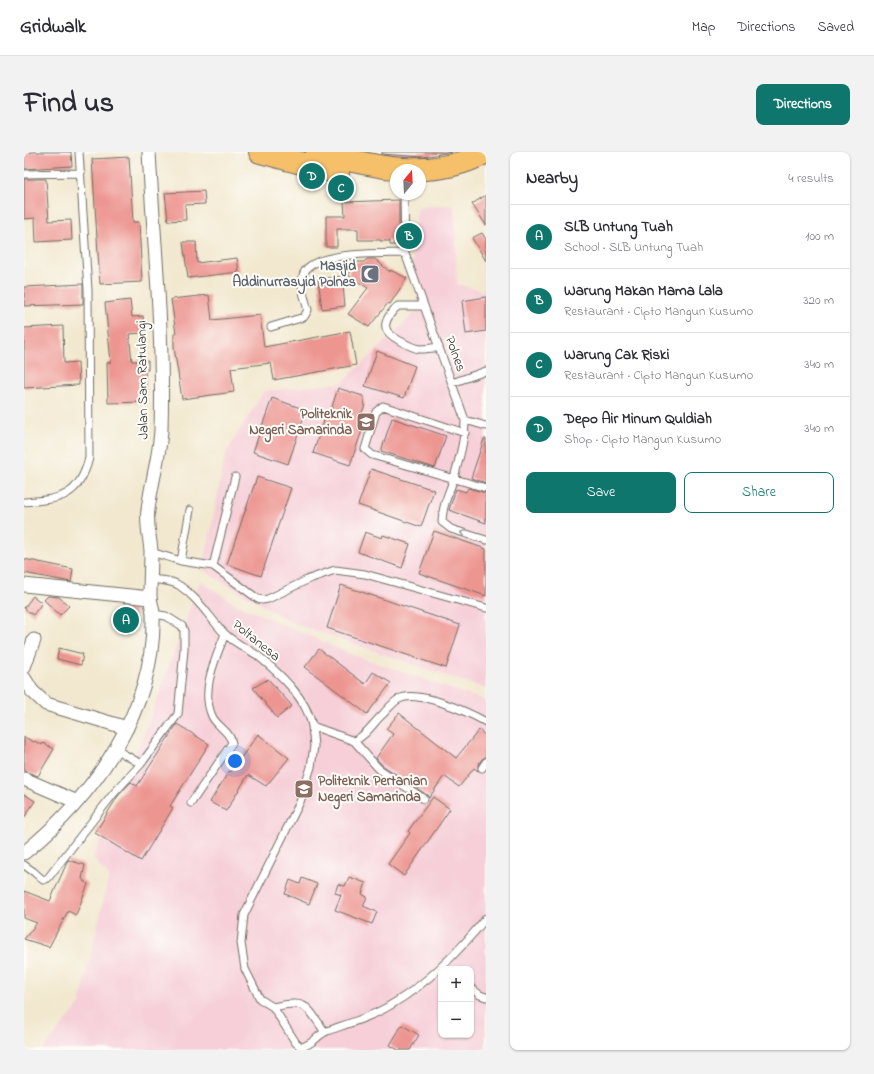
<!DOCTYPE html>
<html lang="en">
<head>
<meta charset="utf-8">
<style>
	body { margin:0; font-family:"Indie Flower",sans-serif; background:#f2f2f3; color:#2b2b33 }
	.controls { position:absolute; right:12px; bottom:12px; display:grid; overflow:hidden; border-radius:8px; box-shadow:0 1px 3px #0004 }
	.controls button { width:36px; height:36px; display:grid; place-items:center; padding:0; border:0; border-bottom:1px solid #e1e1e2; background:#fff; color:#2b2b33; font:20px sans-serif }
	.compass { position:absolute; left:366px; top:12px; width:36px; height:36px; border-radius:50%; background:#fff; box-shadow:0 1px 3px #0004; rotate:18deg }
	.you { position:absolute; left:211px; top:609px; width:14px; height:14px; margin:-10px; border:3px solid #fff; border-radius:50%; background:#1a73e8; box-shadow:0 0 0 6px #1a73e833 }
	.badge { display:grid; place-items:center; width:26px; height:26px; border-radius:50%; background:#0f766e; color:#fff; font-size:13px; font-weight:700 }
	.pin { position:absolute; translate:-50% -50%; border:2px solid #fff; box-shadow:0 1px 4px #0006 }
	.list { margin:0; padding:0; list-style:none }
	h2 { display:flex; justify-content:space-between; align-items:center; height:52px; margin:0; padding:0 16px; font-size:17px }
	h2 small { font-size:13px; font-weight:400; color:#7c7c81 }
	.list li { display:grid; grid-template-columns:26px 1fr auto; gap:12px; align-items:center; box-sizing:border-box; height:64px; padding:0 16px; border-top:1px solid #e1e1e2 }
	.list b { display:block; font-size:15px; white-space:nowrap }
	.list p { margin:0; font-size:13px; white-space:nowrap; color:#7c7c81 }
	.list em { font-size:13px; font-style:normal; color:#7c7c81 }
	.actions { display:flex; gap:8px; padding:12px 16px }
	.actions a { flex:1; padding:9px 0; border:1px solid #0f766e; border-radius:8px; text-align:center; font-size:14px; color:#0f766e }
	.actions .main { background:#0f766e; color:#fff }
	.map { position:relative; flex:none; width:462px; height:898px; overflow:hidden; border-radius:8px }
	header { display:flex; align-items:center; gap:24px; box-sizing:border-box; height:56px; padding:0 20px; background:#fff; border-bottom:1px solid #e1e1e2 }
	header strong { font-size:19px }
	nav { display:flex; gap:22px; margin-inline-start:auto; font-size:14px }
	.intro { display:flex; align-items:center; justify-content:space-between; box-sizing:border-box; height:96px; padding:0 24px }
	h1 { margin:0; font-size:28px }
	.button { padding:10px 18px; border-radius:8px; background:#0f766e; color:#fff; font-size:14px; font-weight:700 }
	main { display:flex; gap:24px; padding:0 24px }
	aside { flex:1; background:#fff; border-radius:8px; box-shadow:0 1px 3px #0004 }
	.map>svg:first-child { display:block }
	.built { fill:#f6cfd8; fill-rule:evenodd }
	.building { fill:#ed9591 }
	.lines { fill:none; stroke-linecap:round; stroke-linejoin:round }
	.lane-casing { stroke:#716d64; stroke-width:9 }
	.street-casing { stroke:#716d64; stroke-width:15 }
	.highway-casing { stroke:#716d64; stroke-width:24 }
	.lane { stroke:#fff; stroke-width:7 }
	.street { stroke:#fff; stroke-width:13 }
	.highway { stroke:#f6c06b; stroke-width:22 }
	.oneway { stroke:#a0a0a0 }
	.labels { text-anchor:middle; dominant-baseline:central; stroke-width:4; stroke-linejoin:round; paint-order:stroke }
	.worship-label { font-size:14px; font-weight:bold; fill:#5b616d; stroke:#fdfcf7; text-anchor:end }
	.street-label { font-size:14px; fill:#2b2b2b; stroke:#fdfcf7 }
	.education-label { font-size:14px; font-weight:bold; fill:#785e54; stroke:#fdfcf7; text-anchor:end }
</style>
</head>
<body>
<header>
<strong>Gridwalk</strong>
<nav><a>Map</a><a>Directions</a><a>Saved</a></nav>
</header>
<div class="intro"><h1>Find us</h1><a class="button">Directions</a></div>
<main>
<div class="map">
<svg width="462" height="898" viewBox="0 0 462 898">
	<rect width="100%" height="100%" fill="#fdfcf7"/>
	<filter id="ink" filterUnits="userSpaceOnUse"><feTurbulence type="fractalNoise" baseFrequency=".025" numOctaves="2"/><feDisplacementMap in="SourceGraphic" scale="8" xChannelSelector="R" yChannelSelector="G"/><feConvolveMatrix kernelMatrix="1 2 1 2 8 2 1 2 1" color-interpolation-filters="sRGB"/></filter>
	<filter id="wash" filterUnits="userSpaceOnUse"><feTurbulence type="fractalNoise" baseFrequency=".012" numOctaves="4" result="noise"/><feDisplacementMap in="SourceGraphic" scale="16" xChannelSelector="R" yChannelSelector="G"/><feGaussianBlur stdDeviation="0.9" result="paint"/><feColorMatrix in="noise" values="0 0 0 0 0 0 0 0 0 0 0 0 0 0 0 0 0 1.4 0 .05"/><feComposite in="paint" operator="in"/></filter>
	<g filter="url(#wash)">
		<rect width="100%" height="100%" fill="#f2e8cf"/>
		<path class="built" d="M430 53 433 132 462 140V537L269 471 179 418 202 301 240 239 318 231 395 157 388 102 393 55Z
			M176 429 212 452 329 503 462 549V898H19L56 852 85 724 69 707 126 566ZM417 817H447V883H417Z"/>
		<g id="blocks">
			<path class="building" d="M0 0H47L48 14 0 17Z
				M358 0H428L399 5 358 2Z
				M105 5 109 70H115L118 130 76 132 68 7Z
				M0 27H22L25 69 47 68 48 88 12 90 11 66 0 67Z
				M180 39 181 52 161 53 162 68 144 69 141 41Z
				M462 43V73L448 52Z
				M375 48V93H366V89H356L357 88H334V77H313V95H302V64H321L320 50Z
				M458 81 462 87V109L448 86Z
				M159 90H172L173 111 213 106 215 120 164 126Z
				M343 107H351L366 120V118L383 126 366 152 364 151 345 175 324 162 344 136 325 124V110H340Z
				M318 124 321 154 298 157 294 127Z
				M59 132V152L0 154V135Z
				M185 143 188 168 236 163 240 195 326 179 332 213 250 228 247 211 207 216 210 240 158 247 150 195V182H152L147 147Z
				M462 145V179L442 182 438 149Z
				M106 148 108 165 119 164 120 181 105 182 108 209H124V218H121L123 250 84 251 83 211 87 210 81 151Z
				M39 174 40 211 54 210 55 233 0 236V176Z
				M353 199 391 214 380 246 341 234Z
				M314 236 339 244 341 253 335 268 341 270 326 313 289 301 304 257 307 258Z
				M248 246 282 258 264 312 229 300Z
				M368 266 422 284 411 316 357 299Z
				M460 287H462V331L447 326Z
				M347 317 410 338 397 375 334 353Z
				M233 325 267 336 237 424 203 412Z
				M444 336 462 341V371L425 358 432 337 442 340Z
				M410 379 462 397V444L395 421Z
				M341 380 358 386 359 383 386 392 378 416 334 400Z
				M0 407 49 417 47 430 0 421Z
				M317 433 436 473 422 516 303 476Z
				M9 444 18 451 9 463 0 456Z
				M24 444 35 445 45 454 36 463 20 448Z
				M99 455 112 458 105 481 93 478Z
				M35 496 59 502 57 513 33 507Z
				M295 497 341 532 349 520 367 531 343 562 281 515Z
				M244 527 268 554 253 566 229 536Z
				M375 561 432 606 455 578 462 584V605L458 607 454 613V619L450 616 435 635 420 624 405 646 403 643 358 613 352 606 369 582 362 577Z
				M153 572 185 592 146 654 149 656 117 709 71 681 94 644 107 630 113 634Z
				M234 582 265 606 242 634 224 623 202 659 186 650 205 619 207 620Z
				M0 585 10 590 11 589 18 593 19 591 30 597 14 624 0 619Z
				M0 642 11 649 0 666Z
				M409 645 426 657 380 724 364 712 386 681 384 679Z
				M44 708 61 713 58 727 64 732 52 763 44 759 25 795 0 787 13 771 0 766V739L26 749Z
				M325 725 342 731 338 742 343 745 339 754 353 760 348 772 311 758 317 743 311 741 314 732 321 734Z
				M278 726 293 732 285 752 261 742 266 728 276 732Z
				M378 873 395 883 386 898H374L366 893Z"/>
		</g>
	</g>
	<g filter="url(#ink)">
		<use href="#blocks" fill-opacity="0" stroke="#716d64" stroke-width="1"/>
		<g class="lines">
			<g class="lane-casing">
				<path id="lane" d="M0 22 57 21
					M380 42 381 101 441 268C441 287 435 307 430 326 425 341 418 354 418 370L427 377 462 388
					M400 154H374C369 158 360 168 362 176 363 184 388 196 396 197 402 197 409 196 415 195
					M247 175 280 165 284 158C281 147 274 130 281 119 294 99 358 102 381 101
					M428 231 462 219
					M441 268 462 274
					M441 281 359 254 352 260 341 297 348 303 462 336
					M211 325 189 414 234 447 238 448 244 447 285 427 311 418 341 422 462 456
					M0 350C36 347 55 346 65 306L64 138 55 0
					M166 358 157 409 189 414
					M127 400 157 409
					M126 427C136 428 148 428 156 434 174 446 185 465 200 481 209 490 222 496 233 503 255 521 283 546 288 574
					M330 589 355 617 400 647
					M117 612 154 562 160 498V479L158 474 142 464 129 462
					M458 616 462 610
					M167 651 208 591C206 579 192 574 188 564 176 538 192 506 201 482
					M0 713 10 720 19 728 24 726 90 641 117 612 91 597
					M447 836 456 843 462 845
					M249 855C284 847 282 854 301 880
					M277 895C289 893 293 883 303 879 326 871 350 864 370 851 405 830 437 797 462 766
					M277 898V895L272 891 249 855 236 847 221 817 217 791 220 763 276 650 287 615 290 594 288 574 330 589C342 584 349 571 359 562 363 558 369 550 375 547 394 537 444 560 462 570"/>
			</g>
			<g class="street-casing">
				<path id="street" d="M0 433 126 446
					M0 515 10 488
					M0 526 8 539 22 552 103 576
					M0 627 51 649
					M0 701C71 643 132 557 129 462 129 456 126 450 126 444 126 429 127 414 127 399 126 386 122 371 124 358 127 331 136 304 137 277 140 185 130 92 125 0"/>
			</g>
			<g class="highway-casing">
				<path id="highway" d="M236 0 314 21
					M293 0C348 15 409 30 462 0"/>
			</g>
			<use href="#lane" class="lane"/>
			<use href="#street" class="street"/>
			<use href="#highway" class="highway"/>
		</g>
		<defs><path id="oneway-chevron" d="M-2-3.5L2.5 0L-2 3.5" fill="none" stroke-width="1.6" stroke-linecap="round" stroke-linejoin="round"/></defs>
		<use class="oneway" href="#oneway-chevron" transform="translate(439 381) rotate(-163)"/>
	</g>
	<defs>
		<g id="mosque-square" transform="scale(1)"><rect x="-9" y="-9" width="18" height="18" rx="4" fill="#6b7280" stroke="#fdfcf7"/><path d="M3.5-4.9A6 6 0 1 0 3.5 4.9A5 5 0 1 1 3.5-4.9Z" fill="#fff"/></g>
		<g id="university-square" transform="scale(1)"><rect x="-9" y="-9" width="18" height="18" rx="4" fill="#8d6e63" stroke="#fdfcf7"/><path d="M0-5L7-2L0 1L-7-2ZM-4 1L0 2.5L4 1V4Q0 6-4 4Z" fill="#fff"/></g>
	</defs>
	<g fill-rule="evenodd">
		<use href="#mosque-square" x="346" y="122"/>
		<use href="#university-square" x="342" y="270"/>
		<use href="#university-square" x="280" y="637"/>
	</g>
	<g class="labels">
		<g class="worship-label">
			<text x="332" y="114">Masjid<tspan x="332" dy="16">Addinurrasyid Polnes</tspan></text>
		</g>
		<g class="street-label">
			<text transform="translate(431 202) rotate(70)">Polnes</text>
			<text transform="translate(119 228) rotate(-91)">Jalan Sam Ratulangi</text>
			<text transform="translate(232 489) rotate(39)">Poltanesa</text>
		</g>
		<g class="education-label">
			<text x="328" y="262">Politeknik<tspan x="328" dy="16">Negeri Samarinda</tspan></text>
			<text x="294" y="629" text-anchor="start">Politeknik Pertanian<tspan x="294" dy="16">Negeri Samarinda</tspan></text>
		</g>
	</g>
</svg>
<div class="controls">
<button>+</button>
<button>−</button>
</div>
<svg class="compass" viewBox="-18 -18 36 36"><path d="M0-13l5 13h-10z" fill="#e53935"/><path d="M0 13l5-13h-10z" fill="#7c7c81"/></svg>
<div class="you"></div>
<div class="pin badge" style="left:102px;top:468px">A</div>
<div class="pin badge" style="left:385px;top:84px">B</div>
<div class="pin badge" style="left:317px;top:36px">C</div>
<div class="pin badge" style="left:288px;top:24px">D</div>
</div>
<aside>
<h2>Nearby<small>4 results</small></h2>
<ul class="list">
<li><span class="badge">A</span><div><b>SLB Untung Tuah</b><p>School · SLB Untung Tuah</p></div><em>100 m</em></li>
<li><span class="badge">B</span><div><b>Warung Makan Mama Lala</b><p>Restaurant · Cipto Mangun Kusumo</p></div><em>320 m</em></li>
<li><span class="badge">C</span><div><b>Warung Cak Riski</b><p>Restaurant · Cipto Mangun Kusumo</p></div><em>340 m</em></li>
<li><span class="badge">D</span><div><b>Depo Air Minum Quldiah</b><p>Shop · Cipto Mangun Kusumo</p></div><em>340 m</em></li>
</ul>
<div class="actions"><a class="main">Save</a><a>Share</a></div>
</aside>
</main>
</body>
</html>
